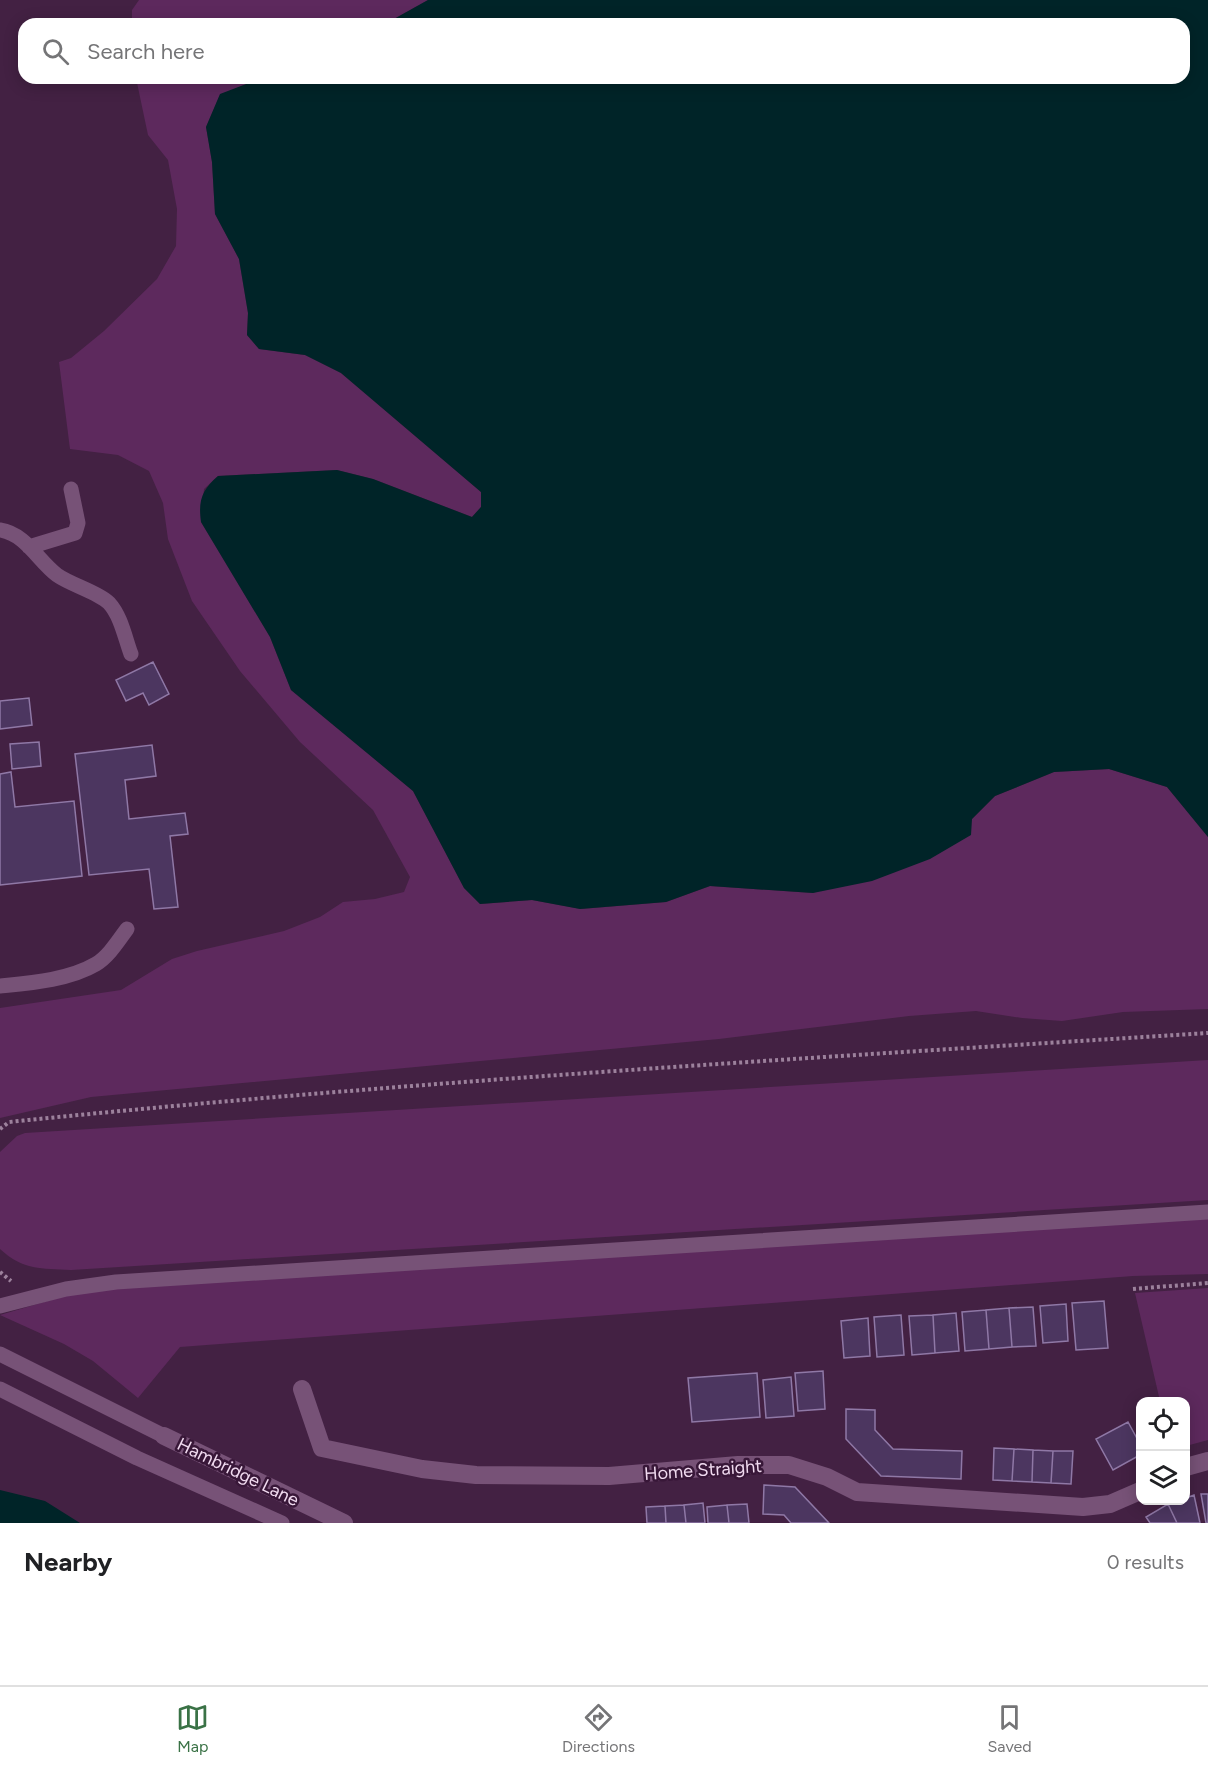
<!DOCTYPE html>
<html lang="en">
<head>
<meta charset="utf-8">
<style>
	body { margin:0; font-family:Figtree,sans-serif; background:#f2f2f2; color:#202124 }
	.controls { position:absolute; right:18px; bottom:18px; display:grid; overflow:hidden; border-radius:12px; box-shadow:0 3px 15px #0003 }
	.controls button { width:54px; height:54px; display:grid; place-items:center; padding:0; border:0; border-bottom:2px solid #e0e0e0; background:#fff; color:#202124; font:30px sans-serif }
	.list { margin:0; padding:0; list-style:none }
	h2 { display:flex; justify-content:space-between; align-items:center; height:78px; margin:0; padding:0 24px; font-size:26px }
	h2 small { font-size:20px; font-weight:400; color:#757577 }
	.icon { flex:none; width:33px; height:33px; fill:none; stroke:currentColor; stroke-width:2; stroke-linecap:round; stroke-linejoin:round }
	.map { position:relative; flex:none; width:1208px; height:1523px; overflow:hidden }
	.search { position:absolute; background:#fff; box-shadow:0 3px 15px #0003; left:18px; right:18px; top:18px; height:66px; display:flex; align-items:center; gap:15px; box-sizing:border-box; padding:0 21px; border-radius:18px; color:#757577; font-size:22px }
	.sheet { height:162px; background:#fff }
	nav { display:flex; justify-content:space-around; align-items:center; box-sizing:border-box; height:84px; border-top:2px solid #e0e0e0; background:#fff; font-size:16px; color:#757577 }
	nav a { display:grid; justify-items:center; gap:3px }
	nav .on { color:#3a7246 }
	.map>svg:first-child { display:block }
	.green { fill:#5d295d }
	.water { fill:#002428 }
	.building { fill:#4c3660; stroke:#8f78a6; stroke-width:1.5 }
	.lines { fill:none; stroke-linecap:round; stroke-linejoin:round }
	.path { stroke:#9c819c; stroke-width:4; stroke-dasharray:3 3; stroke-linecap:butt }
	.lane { stroke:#775277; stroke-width:15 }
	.street { stroke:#775277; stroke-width:18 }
	.labels { text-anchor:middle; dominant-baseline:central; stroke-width:5; stroke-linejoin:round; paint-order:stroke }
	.street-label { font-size:18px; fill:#f0daef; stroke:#381738 }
</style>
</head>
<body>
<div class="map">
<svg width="1208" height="1523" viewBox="0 0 1208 1523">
	<rect width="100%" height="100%" fill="#432143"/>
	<path class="green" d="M139 0H428L385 24H132V10Z
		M136 78H262L220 95 206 127 212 162 215 214 239 259 248 313 247 335 259 349 305 355 341 373 481 492V507L472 517 373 479 337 470 218 476 204 489 201 522 270 637 291 690 413 791 464 888 480 904 532 900 581 909 666 902 710 886 813 893 972 819 995 796 1054 772 1109 769 1167 787 1208 837V1009L1123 1012 1062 1021 1022 1018 976 1011 909 1016 719 1039 91 1097 0 1118V1008L121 990 172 959 197 951 284 931 320 917 343 902 375 899 404 892 410 877 373 810 300 742 240 671 192 601 168 539 163 503 149 471 118 455 70 449 59 362 71 358 104 331 157 279 176 246 177 209 168 160 148 135Z
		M1208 1060V1200L71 1270C41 1268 24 1271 0 1249V1152L17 1136 25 1133Z
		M1208 1217V1274L1133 1276 180 1347 138 1398 93 1361 64 1344 0 1315 61 1297 121 1286Z
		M1208 1288V1440L1186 1446V1402L1160 1401 1135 1293Z"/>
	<path class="water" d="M428 0H1208V837L1167 787 1109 769 1054 772 995 796 972 819 971 835 930 859 872 881 813 893 710 886 666 902 580 909 532 900 480 904 464 888 413 791 291 690 270 637 201 522C198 500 202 490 218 476L337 470 373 479 472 517 481 507V492L341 373 305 355 259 349 247 335 248 313 239 259 215 214 212 162 206 127 220 94 262 78H1184V24H385Z
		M0 1490 45 1501 80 1523H0Z"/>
	<path class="building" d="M153 662 169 694 149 705 143 693 126 701 116 680Z
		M29 698 32 725 0 729V701Z
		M39 742 41 766 12 769 10 744Z
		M152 745 156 776 125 780 129 819 185 813 188 834 170 836 178 907 154 909 149 869 89 875 75 754Z
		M11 772 15 807 74 801 82 876 0 885V774Z
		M1104 1301 1108 1348 1076 1350 1072 1303Z
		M1066 1304 1068 1341 1043 1343 1040 1306Z
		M1033 1307 1036 1346 1012 1347 1009 1308Z
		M1009 1308 1012 1347 989 1349 986 1310Z
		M986 1310 989 1349 965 1351 962 1312Z
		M956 1313 959 1351 935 1353 933 1315Z
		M901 1315 904 1355 877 1357 874 1317Z
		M933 1315 935 1353 912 1355 909 1316Z
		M868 1318 870 1356 844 1358 841 1321Z
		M823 1371 825 1409 798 1411 795 1373Z
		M757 1373 760 1417 692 1422 688 1378Z
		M791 1377 794 1416 766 1418 763 1380Z
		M846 1409 875 1410V1430L893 1449 962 1451 961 1479 881 1476 846 1439Z
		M1128 1422 1140 1444V1455L1113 1470 1096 1439Z
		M994 1448 1014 1449 1012 1481 993 1480Z
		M1014 1449 1033 1450 1032 1482 1012 1481Z
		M1033 1450 1053 1451 1051 1483 1032 1482Z
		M1053 1451H1073L1071 1484 1051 1483Z
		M764 1485 795 1487 829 1523H791L784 1515 763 1514Z
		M1201 1494H1208V1523H1206Z
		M1194 1495 1200 1523H1177L1168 1504 1186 1500V1498Z
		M703 1503 705 1523H686L684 1505Z
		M747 1504 749 1523H729L727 1505Z
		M1168 1504 1177 1523H1150L1146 1517Z
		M684 1505 686 1523H666L665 1506Z
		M727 1505 729 1523H708L707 1507Z
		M665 1506 666 1523H647L646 1507Z"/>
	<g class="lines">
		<path class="path" d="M0 1129 9 1122C408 1081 808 1058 1208 1033
			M0 1272 11 1281
			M1133 1289 1208 1283"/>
		<path class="lane" d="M0 530C26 534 38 561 57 575 71 585 98 592 109 603 121 616 125 638 131 654
			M29 547 75 533 78 523 71 489
			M0 986C30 983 69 980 96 964 109 956 118 941 127 929
			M0 1306 66 1289 116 1282 1208 1212
			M0 1354 164 1436
			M0 1389 137 1458 282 1523"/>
		<path class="street" d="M302 1389 322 1448 422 1469 476 1475 609 1476 738 1465H789L827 1477 857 1492 1083 1507 1110 1504 1140 1491
			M164 1436 344 1523
			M1186 1467 1208 1461"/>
	</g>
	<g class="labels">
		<g class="street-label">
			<text transform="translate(703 1470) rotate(-4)">Home Straight</text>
			<text transform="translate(238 1472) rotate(26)">Hambridge Lane</text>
		</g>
	</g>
</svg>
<div class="controls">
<button><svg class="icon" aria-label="locate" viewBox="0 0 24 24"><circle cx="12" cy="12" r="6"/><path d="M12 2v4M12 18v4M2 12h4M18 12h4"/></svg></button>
<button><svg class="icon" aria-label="layers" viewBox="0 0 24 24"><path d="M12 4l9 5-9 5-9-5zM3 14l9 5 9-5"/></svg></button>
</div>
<div class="search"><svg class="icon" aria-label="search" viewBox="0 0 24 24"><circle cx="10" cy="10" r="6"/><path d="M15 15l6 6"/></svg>Search here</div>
</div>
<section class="sheet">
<h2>Nearby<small>0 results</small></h2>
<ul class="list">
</ul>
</section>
<nav>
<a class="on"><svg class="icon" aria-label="map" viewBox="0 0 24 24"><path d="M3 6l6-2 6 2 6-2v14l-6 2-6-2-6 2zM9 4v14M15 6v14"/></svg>Map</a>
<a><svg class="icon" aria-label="directions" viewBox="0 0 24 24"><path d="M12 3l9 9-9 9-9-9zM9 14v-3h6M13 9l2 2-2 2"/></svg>Directions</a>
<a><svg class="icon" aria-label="saved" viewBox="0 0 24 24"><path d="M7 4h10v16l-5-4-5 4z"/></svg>Saved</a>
</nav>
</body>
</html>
